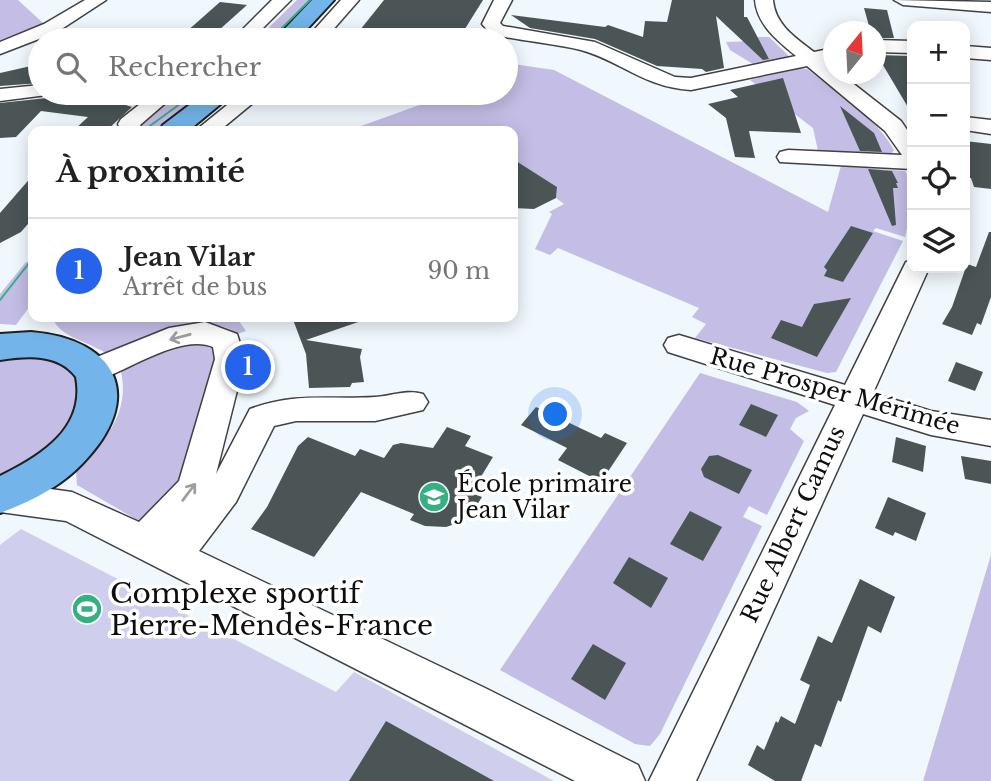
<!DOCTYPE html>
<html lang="fr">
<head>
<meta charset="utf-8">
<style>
	body { margin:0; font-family:"Libre Baskerville",serif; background:#f6f6f6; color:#222 }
	.controls { position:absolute; right:21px; top:21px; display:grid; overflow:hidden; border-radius:14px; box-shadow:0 4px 18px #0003 }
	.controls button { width:63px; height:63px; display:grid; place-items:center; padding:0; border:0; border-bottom:2px solid #e0e0e0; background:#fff; color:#222; font:35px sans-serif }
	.compass { position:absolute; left:823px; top:21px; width:63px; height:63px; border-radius:50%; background:#fff; box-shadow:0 4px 18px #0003; rotate:18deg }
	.you { position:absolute; left:556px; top:415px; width:24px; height:24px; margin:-18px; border:5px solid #fff; border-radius:50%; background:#1a73e8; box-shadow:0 0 0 10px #1a73e833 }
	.badge { display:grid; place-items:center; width:46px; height:46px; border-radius:50%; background:#2563eb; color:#fff; font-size:23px; font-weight:700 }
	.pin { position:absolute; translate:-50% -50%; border:4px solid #fff; box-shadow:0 2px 7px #0006 }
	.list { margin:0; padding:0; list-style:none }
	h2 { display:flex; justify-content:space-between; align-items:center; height:91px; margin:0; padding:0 28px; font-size:30px }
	h2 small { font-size:23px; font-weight:400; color:#767676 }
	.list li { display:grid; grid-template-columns:46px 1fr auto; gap:21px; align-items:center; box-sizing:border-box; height:105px; padding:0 28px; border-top:2px solid #e0e0e0 }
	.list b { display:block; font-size:26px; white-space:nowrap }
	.list p { margin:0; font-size:23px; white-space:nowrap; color:#767676 }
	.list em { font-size:23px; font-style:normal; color:#767676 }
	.icon { flex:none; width:38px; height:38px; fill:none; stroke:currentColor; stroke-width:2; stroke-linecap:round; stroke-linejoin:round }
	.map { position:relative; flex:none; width:991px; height:781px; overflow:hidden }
	.search { position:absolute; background:#fff; box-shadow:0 4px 18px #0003; left:28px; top:28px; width:490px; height:77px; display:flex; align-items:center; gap:18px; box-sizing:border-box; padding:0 24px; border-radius:38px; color:#767676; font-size:26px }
	.panel { position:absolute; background:#fff; box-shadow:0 4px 18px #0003; left:28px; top:126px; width:490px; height:196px; border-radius:14px }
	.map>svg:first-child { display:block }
	.green { fill:#c4bde5 }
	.pitch { fill:#cfceed }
	.building { fill:#4b5555 }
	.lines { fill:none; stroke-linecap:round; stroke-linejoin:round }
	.minor-casing { stroke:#414141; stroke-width:3 }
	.major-casing { stroke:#1f1f1f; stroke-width:4 }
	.minor { fill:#fff; fill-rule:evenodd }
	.major { fill:#73b5ea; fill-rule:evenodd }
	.tram { stroke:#34b083; stroke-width:2 }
	.oneway { stroke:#9f9f9f }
	.labels { text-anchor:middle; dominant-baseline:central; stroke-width:7; stroke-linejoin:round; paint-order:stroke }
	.street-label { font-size:23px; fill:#0e0e0e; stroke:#fff }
	.poi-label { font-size:23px; fill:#0e0e0e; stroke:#fff; text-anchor:start }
	.near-poi-label { font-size:28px; fill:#0e0e0e; stroke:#fff; text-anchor:start }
</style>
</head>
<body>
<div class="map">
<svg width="991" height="781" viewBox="0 0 991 781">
	<rect width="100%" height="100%" fill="#f0f7fd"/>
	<path class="green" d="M0 0H18L43 23 0 42Z
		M297 0H317L278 40H256Z
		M753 37H769L788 55V58L756 66 730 50 726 42 754 41Z
		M506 63 554 70 828 212 841 166 905 171C919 190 910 216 905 237L876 228 873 231 903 241 836 372 827 373 695 338 706 324 692 317 699 308 558 248 550 255 535 249 552 214 549 212 564 204 556 198 557 187 513 159V131H347L453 93H506Z
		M799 68 807 69C836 92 876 117 894 150L892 153 818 151 813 128 750 80Z
		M178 93H212L162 131H145L139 125 145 117Z
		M33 261V302L16 325 0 324V294L26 262Z
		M53 317H236L246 331 237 334C209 309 142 345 111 357 94 342 57 338 53 317Z
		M189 341 211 345 216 358 188 467 176 483 139 521 77 485 76 471C105 442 132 411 120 368Z
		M22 356C59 360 98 372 76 416 72 425 68 439 60 445 42 459 20 471 0 483V359Z
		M700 373 797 402 809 411 796 418 790 429 804 441 767 515 749 506 743 517 762 526 660 734 650 746 635 744 500 670Z
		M991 555V781H923Z"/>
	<path class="pitch" d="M21 529 336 692 354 672 554 781H0V545Z"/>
	<path class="building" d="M384 0H483L458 40H388L356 35Z
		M672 0H744V17H747L769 59 763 60 716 16 724 68 706 72 702 69 657 66 595 39 530 28 511 15 605 27 608 25 643 37 645 21 667 22Z
		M220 2 247 5 209 39 177 40Z
		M864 8 887 10 894 38H876V32H867L866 26H869Z
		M877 55 912 56V114L880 60Z
		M40 64V83L0 86V73Z
		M783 78 801 133 749 131 755 158 735 157 726 118 708 104 738 97 730 90Z
		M51 93H72L78 100H93L97 96 132 107 106 131H73L88 117 41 111 16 137 0 138V103L47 98Z
		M840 106 874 133 882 152 860 151Z
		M965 141 991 144V189L974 187 971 178H968L965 166Z
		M513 159 557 187 556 198 534 209 513 208Z
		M868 169 892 171 898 183H896L898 188H893L896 225 892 226Z
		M33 175V218L21 232 0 243V213Z
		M851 226 873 233 843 282 824 276 827 270 824 267Z
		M989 232H991V297L981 325 977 323 972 335 942 324 952 307 967 264 976 267Z
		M851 298 817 357 771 338 781 320 802 327 814 304Z
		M292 317H363L364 320 306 340 362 349 360 357 364 382 352 383 350 387 309 388 306 354Z
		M956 362 983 372 975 391 948 381Z
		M751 404 778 415 766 437 739 425Z
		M536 407 601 438 605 433 627 443 601 482 558 460 567 448 521 425Z
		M447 427 471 436 465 446 493 457 471 493 482 497 471 514 458 523 446 527 425 526 410 520 414 514 361 492 314 557 251 529 267 507 298 446 308 437 355 456 360 449 384 458 393 445 401 443 433 448Z
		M896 437 926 446 923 472 892 462Z
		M718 455 752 470 739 494 704 477 701 469 709 456Z
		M961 456 991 461V484L965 479Z
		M888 497 926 513 916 541 895 532 893 536 875 528Z
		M690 511 722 527 703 561 670 544Z
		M629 557 668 578 651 608 613 583Z
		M860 579 895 597 881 633 868 626 841 702 838 700 821 747 815 744 801 781H775L748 765 757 745 764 750 776 721 778 723 781 716 795 724 810 685 800 680 818 636 832 643Z
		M593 644 626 663 605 700 571 679Z
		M386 721 494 781H349Z"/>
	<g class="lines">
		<g class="minor-casing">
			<path id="minor" d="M85 0H106L57 32 0 54V42L44 24Z
				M272 0H291L251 40H232Z
				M341 0H359L324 40H305Z
				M494 0H512L500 23 503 26 595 42 675 77 691 78 796 56C778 41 757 25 755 0H773C775 25 796 38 814 52L834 48V60L826 62 834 68V74H841L901 121 912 137V169L780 162 777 157 780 152 788 150 902 155 885 131 807 66 691 90C643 87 621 61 581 50 551 43 520 41 491 34L482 24Z
				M894 0 991 2V12L903 5Z
				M876 40 912 41V53L876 52Z
				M965 46 991 48V60L965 58Z
				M40 85V93H49L47 95 0 101V89Z
				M75 93H96L93 97H78Z
				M154 93H177L140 125 143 131H121L118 124 121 119Z
				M242 93H265L219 131H195Z
				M965 117 991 120V134L965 130Z
				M912 261V268H929L873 393 931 411 991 420V446L931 435 863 414 696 781H649L835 405 668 352 664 345 668 338 679 335 845 385 903 268 906 262Z
				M205 322 237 334 245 359 216 474 250 409C297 392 327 400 375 397 392 396 407 389 423 394L428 402 423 410 375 421H296L274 426 236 502 199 551 485 688 638 765 645 781H575L66 521 0 512V482L72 492 139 522 179 481 215 359 213 347C181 333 126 372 93 382L82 379 78 371 82 363 169 328Z"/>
		</g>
		<g class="major-casing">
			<path id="major" d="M312 0H334L297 40H274Z
				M205 93H234L188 131H159L163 125Z
				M31 332C119 339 146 399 82 464 60 487 30 502 0 513V476C41 456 86 428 76 377 58 353 26 356 0 360V334Z"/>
		</g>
		<use href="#minor" class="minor"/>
		<use href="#major" class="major"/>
		<path class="tram" d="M270 40 310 0
			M143 131 195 93
			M0 300 33 258"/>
	</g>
	<defs><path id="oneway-shaft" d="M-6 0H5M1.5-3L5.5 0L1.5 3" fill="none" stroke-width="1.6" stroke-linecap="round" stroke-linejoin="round" transform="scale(1.75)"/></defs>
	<g class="oneway">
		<use href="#oneway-shaft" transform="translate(180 337) rotate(165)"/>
		<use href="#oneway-shaft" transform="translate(189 492) rotate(-53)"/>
	</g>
	<defs>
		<g id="school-disc" transform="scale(1.575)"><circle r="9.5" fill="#34b083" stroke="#fff"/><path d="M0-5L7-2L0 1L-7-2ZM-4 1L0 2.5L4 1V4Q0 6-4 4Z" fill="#fff"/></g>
		<g id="stadium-disc" transform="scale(1.575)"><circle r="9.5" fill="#34b083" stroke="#fff"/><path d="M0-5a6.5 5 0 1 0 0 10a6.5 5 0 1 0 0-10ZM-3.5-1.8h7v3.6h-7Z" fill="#fff"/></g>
	</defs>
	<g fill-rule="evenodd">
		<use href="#school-disc" x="434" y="497"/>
		<use href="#stadium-disc" x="87" y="609"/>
	</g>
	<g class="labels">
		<g class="street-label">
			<text transform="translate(835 391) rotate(16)">Rue Prosper Mérimée</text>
			<text transform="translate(793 524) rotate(-65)">Rue Albert Camus</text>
		</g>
		<g class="poi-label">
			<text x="457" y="484">École primaire<tspan x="457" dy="26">Jean Vilar</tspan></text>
		</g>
		<g class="near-poi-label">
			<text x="110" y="593">Complexe sportif<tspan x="110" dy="32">Pierre-Mendès-France</tspan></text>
		</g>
	</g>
</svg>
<div class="controls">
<button>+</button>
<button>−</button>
<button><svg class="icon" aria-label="locate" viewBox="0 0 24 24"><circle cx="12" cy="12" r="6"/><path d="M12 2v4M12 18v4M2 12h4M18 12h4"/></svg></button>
<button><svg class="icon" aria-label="layers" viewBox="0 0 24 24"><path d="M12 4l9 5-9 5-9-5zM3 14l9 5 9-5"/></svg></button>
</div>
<svg class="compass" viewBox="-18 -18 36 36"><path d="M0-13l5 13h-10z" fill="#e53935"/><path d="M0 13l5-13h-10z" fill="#767676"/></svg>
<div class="you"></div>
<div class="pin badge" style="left:248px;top:367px">1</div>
<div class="search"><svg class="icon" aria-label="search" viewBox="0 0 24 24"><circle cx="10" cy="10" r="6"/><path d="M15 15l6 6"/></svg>Rechercher</div>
<section class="panel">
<h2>À proximité<small></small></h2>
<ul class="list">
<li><span class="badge">1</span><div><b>Jean Vilar</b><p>Arrêt de bus</p></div><em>90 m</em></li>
</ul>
</section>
</div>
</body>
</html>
